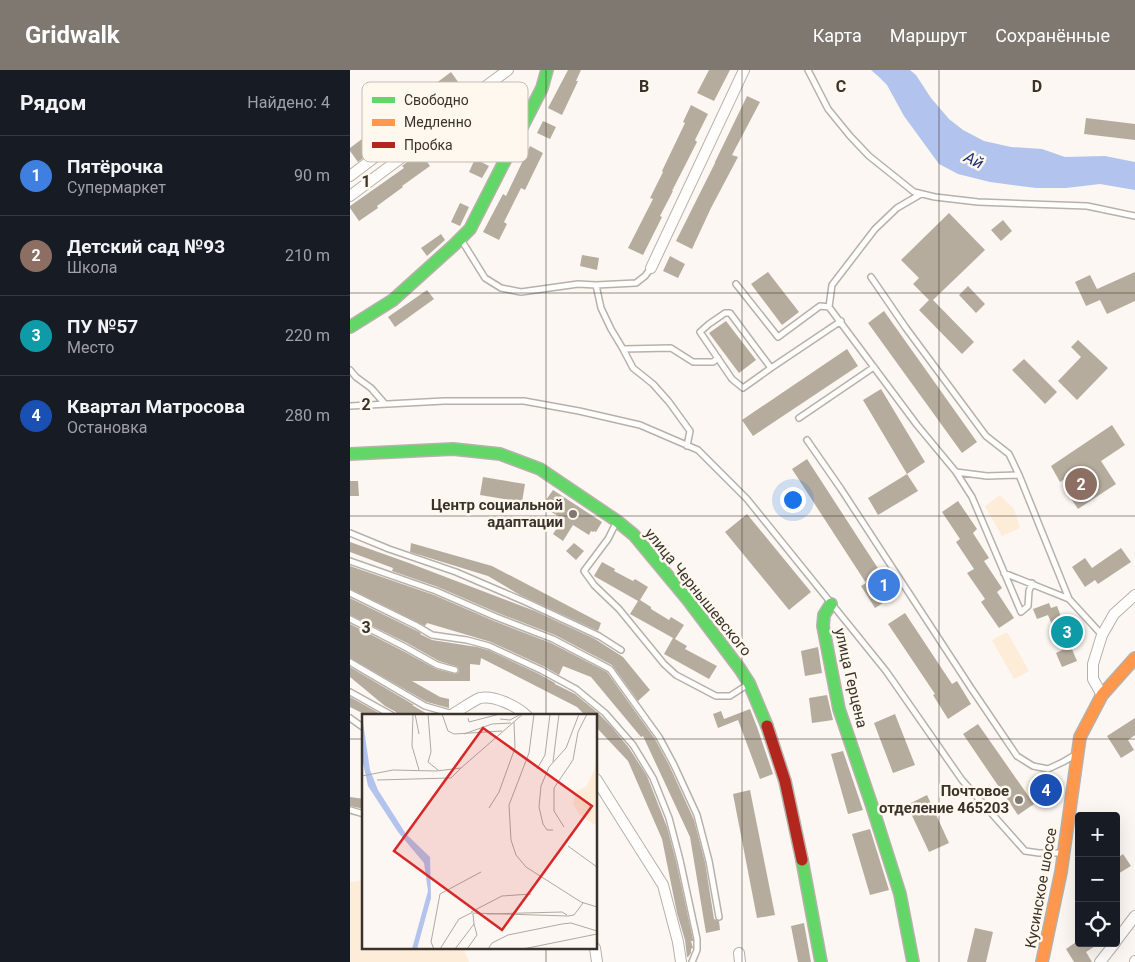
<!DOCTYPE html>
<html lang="ru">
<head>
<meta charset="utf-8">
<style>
	body { margin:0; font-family:Roboto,sans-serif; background:#20242c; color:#f1f3f6 }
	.controls { position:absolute; right:15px; bottom:15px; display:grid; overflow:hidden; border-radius:5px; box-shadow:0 5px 20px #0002 }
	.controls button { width:45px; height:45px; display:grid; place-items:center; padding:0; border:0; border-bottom:1px solid #363941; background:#171b24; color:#f1f3f6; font:25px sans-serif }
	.you { position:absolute; left:442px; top:429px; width:18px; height:18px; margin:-12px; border:4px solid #fff; border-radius:50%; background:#1a73e8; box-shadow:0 0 0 8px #1a73e833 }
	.badge { display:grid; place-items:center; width:32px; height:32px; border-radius:50%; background:#7e7871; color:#fff; font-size:16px; font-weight:700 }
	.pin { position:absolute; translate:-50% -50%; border:2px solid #fff; box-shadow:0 1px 5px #0006 }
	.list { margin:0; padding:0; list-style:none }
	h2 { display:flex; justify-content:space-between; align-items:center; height:65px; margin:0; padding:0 20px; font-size:21px }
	h2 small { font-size:16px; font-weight:400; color:#9ea1a6 }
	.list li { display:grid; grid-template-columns:32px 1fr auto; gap:15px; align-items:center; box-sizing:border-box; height:80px; padding:0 20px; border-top:1px solid #363941 }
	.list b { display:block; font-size:19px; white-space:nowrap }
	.list p { margin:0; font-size:16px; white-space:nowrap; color:#9ea1a6 }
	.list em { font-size:16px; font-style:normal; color:#9ea1a6 }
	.icon { flex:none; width:28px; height:28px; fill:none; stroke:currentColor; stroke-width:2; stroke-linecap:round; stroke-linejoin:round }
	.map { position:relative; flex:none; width:785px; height:892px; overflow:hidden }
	header { display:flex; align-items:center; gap:30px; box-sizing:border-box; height:70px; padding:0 25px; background:#7e7871; color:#fff }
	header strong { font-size:24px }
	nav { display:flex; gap:28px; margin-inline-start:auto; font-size:18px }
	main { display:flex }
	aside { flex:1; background:#171b24 }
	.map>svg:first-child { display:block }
	.green { fill:#fdecd8 }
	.water { fill:#b2c3ed }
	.building { fill:#b6ac9e }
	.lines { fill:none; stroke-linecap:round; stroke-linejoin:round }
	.lane-casing { stroke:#b6b1aa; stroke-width:8 }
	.street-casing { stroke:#b6b1aa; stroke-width:12 }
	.fast-casing { stroke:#b6b1aa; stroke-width:14 }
	.slow-casing { stroke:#b6b1aa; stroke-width:14 }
	.jam-casing { stroke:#b6b1aa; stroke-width:14 }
	.lane { stroke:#fffefd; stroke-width:5 }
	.street { stroke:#fffefd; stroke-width:10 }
	.fast { stroke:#63d668; stroke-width:11 }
	.slow { stroke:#ff974d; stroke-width:11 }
	.jam { stroke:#b3261e; stroke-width:11 }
	.grid { fill:none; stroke:#3a332b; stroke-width:1; stroke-opacity:0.55 }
	.poi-dot { fill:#7e7871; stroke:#fff8ef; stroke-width:2 }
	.labels { text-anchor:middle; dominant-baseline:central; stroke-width:5; stroke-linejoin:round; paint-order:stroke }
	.poi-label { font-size:15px; font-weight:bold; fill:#3a332b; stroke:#fff8ef; text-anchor:end }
	.street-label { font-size:15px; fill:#3a332b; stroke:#fff8ef }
	.water-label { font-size:16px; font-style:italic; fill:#193177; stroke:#fff8ef }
	.inset-road { fill:none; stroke:#aea9a2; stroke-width:1 }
	.view { fill:#d62828; fill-opacity:0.15; stroke:#d62828; stroke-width:2.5 }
	.inset-edge { fill:none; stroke:#3a332b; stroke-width:2.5 }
	.key { fill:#fff8ef; stroke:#c4bdb4; stroke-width:1 }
	.key-label { font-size:14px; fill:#3a332b }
	.grid-label { font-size:16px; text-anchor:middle; font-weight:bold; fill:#3a332b; stroke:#fff8ef; stroke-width:5; stroke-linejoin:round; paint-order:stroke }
</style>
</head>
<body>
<header>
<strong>Gridwalk</strong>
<nav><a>Карта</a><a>Маршрут</a><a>Сохранённые</a></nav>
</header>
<main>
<aside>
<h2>Рядом<small>Найдено: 4</small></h2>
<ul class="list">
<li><span class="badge" style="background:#3f7fe0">1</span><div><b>Пятёрочка</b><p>Супермаркет</p></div><em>90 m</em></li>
<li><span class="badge" style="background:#8d6e63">2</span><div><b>Детский сад №93</b><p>Школа</p></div><em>210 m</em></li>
<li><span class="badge" style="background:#0f9aa8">3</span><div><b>ПУ №57</b><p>Место</p></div><em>220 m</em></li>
<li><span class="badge" style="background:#1a4fb4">4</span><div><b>Квартал Матросова</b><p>Остановка</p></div><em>280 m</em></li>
</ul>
</aside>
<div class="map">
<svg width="785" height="892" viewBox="0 0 785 892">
	<rect width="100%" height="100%" fill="#fcf7f2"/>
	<path class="green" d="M650 425 664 439 670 458 652 466 635 436Z
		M657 562 679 601 664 609 642 570Z
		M14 810V878H113L119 892H0V812Z"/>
	<path class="water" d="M521 0H560L566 5 581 28 599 49 613 60 634 71 661 77 692 79 715 87 755 86 785 92V120L750 114 716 118H686L640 112 608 104 589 94 554 46 537 15 529 7Z"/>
	<path class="building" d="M218 0H231L226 11H228L212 45 198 38Z
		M359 0H380L364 31 347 23Z
		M101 2 111 16 103 20 8 92 0 81V78Z
		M397 26 410 32 382 85 388 87 361 138 342 179 326 171 365 93V92Z
		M341 35 358 44 345 70 347 72 322 121H323L310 146 312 147 293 185 278 178 303 129 300 128 313 102 312 101 335 53 333 52Z
		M736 48 785 54V70L734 64Z
		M193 51 206 57 200 69 187 63Z
		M180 76 193 83 175 120 171 118 154 152 157 154 149 170 133 162 153 124 156 126Z
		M70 82 80 96 52 116 53 117 27 136 28 138 9 151 0 138V136L54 98 52 96Z
		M125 89 139 96 132 108 119 102Z
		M110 133 119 137 110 156 101 152Z
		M599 143 635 180 583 230 624 272 612 284 569 240 579 230 563 214 569 208 551 190Z
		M653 150 662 161 651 171 641 160Z
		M91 164 95 170 77 186 71 178Z
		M232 185 249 188 247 200 230 196Z
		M320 186 335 194 328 208 313 201Z
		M418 202 449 242 432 255 401 214Z
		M785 202V231L757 244 750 230 736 236 725 212 740 205 747 219Z
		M618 216 635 234 626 243 609 225Z
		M77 220 84 229 45 257 38 247Z
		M534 241 627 372 612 383 518 253Z
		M376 251 406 290 389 303 359 263Z
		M728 270 758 298 727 330 708 311 731 287 721 277Z
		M497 279 508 296 403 366 392 350Z
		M674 289 707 322 695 334 662 300Z
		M531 319 575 392 557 404 513 330Z
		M762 355 775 375 751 391 766 414 728 439 718 424 732 415 724 403 710 412 701 396Z
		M457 389 531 503 536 500 550 522 525 538 511 516 516 513 442 399Z
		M557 404 568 421 528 445 518 428Z
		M133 407 175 414 172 432 130 425Z
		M0 411H8L9 426H0Z
		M203 420 252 452 246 462 244 461 243 462 241 461 239 465 223 455 213 471 203 464 213 449 195 438 198 434 197 433 198 431 196 430Z
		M608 431 627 459 623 463 639 488 634 491 652 518 647 522 664 548 649 558 631 532 635 529 617 503 624 499 606 472 610 469 592 442Z
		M397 444 461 522 439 540 375 462Z
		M0 472 59 493 185 541 245 569 273 587 300 620 288 631 262 595 205 565 148 543 88 517 42 501 43 498 0 482Z
		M61 473 142 496 251 553 248 561 170 525 138 506 60 482Z
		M224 473 234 481 226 490 216 481Z
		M771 478 781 492 748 514 745 510 735 517 722 497 735 488 742 498Z
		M252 492 265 499 264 501 283 511 285 509 298 517 290 530 301 537V539L319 550 321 547 334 555 325 569 337 576 335 579 367 596 359 609 314 584 323 568 280 544 288 531 244 506Z
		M0 496 84 525 144 551 201 573 257 602 305 669 319 695 344 750 355 792 364 849 369 851 370 860 356 863 340 767 293 666 291 667 241 607 213 596 209 605 193 596 141 572 77 553 75 556 0 519Z
		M0 528 65 560 71 563 70 564 82 570 127 577 138 580 189 604 205 613V614L225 624 248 643 261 656 279 678 297 706 317 757 326 791 343 869V871H341L343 878 341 879V883L338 887H337L335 870 327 843 312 769 278 691 246 657V646H236L227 637 131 588 130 595 120 594V611H62L90 627 99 629V638L77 632 0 588V554L53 581 86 599 106 604 109 602 108 597 89 591 57 573 0 545Z
		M699 533 701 538 707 536 713 552 723 549 732 572 721 577 727 591 712 597 706 583 712 580 698 545 687 549 683 539Z
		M555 543 602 614 607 611 621 634 598 649 583 625 585 624 538 554Z
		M468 577 472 603 455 606 451 581Z
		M0 597 64 635H62L81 646H47L46 642 35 636 0 607Z
		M477 625 483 650 462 653 459 628Z
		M0 627 34 646H18L0 637Z
		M400 639 407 657 423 704 410 709 388 650 368 658 363 644 371 641 374 649Z
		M545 644 565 695 543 703 524 653Z
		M785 648V665L778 670 784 680 771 688 757 666Z
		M628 654 684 734 668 745 613 664Z
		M493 681 513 740 498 744 481 684Z
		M701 718 708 720 703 737 695 735Z
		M400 720 425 845 407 848 383 724Z
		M577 725 599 773 579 782 557 735Z
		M0 727 14 729V739L0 736Z
		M520 759 539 820 520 825 502 764Z
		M773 784 781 796 766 805V789Z
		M454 853 461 892H448L441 856Z
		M625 858 643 862 636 892H617Z
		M729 870V873H750L736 882 742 892H724L716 879Z"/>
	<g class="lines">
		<g class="lane-casing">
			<path id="lane" d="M458 0 478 39 500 66 519 86 564 122 585 127 628 132 737 136 785 146
				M571 124 547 138 525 159 482 215 479 237 567 355 606 402 622 427 671 542 678 536 679 521 682 513
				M112 171 135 208 151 218 171 222 228 214 246 215 286 213 295 206 301 198
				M521 207 556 258 636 366 659 384 669 405
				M386 214 428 267 470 236 479 237
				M246 215 251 238 261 259 273 279 321 278 343 292H363L368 288
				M273 279 283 298 303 314 319 332 340 361 337 376
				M421 298 393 318 382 309 350 262 359 254 375 243H380L421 298 491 251
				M0 300 6 307 21 318 35 334
				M0 336 94 331H174L229 341 290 355 348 380 397 429 536 601 612 710 675 781 689 783H713
				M449 348 524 297
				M457 370 491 419 621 618 667 686 683 696 698 699 713 692 725 685
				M606 402 637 406 669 405 719 529 752 565
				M266 453 258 469 234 501 244 515 269 539 314 594 326 605 366 626H380L397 615
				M0 463 39 479 106 502 176 532 249 566 271 580
				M0 491 86 521 146 547 203 569 260 599 309 667 324 695 347 745 359 791 369 847
				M654 503 719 529
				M0 523 67 556 82 565 117 570 139 576 191 600 226 619 255 643 283 675 303 708 319 748 330 790 347 869V880L342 892
				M0 549 55 577 87 595 105 600
				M0 592 75 636 103 644
				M0 622 43 646
				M0 648 14 658
				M0 740 14 744"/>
		</g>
		<g class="street-casing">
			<path id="street" d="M0 106 107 25 132 19 158 0
				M0 126 87 61 131 20
				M301 198 394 0
				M752 625 743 609V594L752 565 764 544 785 525
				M103 644C110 640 124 630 130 628 144 625 167 636 177 646
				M246 709 313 815 328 872 331 892
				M766 871 785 846
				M245 878 247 892
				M389 883 390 892
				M750 892 765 873
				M785 892V891"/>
		</g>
		<g class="fast-casing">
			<path id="fast" d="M0 257 43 230 104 175 120 159 192 18 197 0
				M0 384 103 379 150 384 190 399 267 451 284 465 338 530 390 599 399 613 417 656
				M481 534 474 545 473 556 489 639 522 736 550 824 563 892
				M452 790 471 892"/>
		</g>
		<g class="slow-casing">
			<path id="slow" d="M692 892 711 802 730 667 752 625 785 588"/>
		</g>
		<g class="jam-casing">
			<path id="jam" d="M417 656 435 711 452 790"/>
		</g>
		<use href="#lane" class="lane"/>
		<use href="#street" class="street"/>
		<use href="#fast" class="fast"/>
		<use href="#slow" class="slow"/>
		<use href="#jam" class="jam"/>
	</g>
	<path class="grid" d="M196 0V646M392 0V892M589 0V892M0 223H785M0 446H785M0 669H14M246 669H785M196 878V892"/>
	<g class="poi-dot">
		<circle cx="223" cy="444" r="5"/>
		<circle cx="669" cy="730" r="5"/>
	</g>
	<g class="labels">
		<g class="poi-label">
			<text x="213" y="435">Центр социальной<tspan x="213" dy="17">адаптации</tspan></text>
			<text x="659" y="721">Почтовое<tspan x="659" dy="17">отделение 465203</tspan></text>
		</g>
		<g class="street-label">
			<text transform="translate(348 522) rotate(51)">улица Чернышевского</text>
			<text transform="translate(501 608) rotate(77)">улица Герцена</text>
			<text transform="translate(691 818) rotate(-80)">Кусинское шоссе</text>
		</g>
		<g class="water-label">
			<text transform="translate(624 90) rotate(26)">Ай</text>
		</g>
	</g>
	<g transform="translate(12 644)">
		<rect width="235" height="235" fill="#fcf7f2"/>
		<path d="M235 38 234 87 235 112 218 101 211 90 214 77 224 73 232 57Z" fill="#fdecd8"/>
		<path d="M0 1 8 56 16 76 44 120 68 143 69 184 55 235H50L66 177 62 149 36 118 6 72 0 44Z" fill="#b2c3ed"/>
		<path class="inset-road" d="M51 0 50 32 57 56M53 0 57 20M66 0 69 38 66 48 76 56M80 0 86 17 92 20 140 17M172 0 167 39 147 91 149 126 154 141 164 153 219 188 235 193M106 4 107 8 138 0M138 5 148 6 159 0M102 20 130 10 149 9M191 48 197 0M175 55 183 41 188 0M0 62 31 56 74 57 99 54 161 0M15 66 89 64 99 54M127 94 137 78 153 34 152 8M202 113 192 97V74L211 46 216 18 225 0M191 116H185L181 110 177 93 179 72 187 53 204 34 217 0M206 132 235 153M109 198 140 182 169 180M125 200 200 198 205 201M72 235 69 228 78 180 119 158M78 235 97 205 109 199 206 202 212 201 221 189M93 235 112 210 111 200M105 235 115 221 112 210M126 235 130 229 146 221 200 210 209 209 235 217M161 235 235 220"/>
		<path class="view" d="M121 14 230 92 140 216 32 137Z"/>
		<rect width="235" height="235" class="inset-edge"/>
	</g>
	<rect x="12" y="12" width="166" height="80" rx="8" class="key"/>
	<rect x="22" y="27" width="23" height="6" fill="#63d668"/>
	<rect x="22" y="49" width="23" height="7" fill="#ff974d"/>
	<rect x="22" y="72" width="23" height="6" fill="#b3261e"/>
	<g class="key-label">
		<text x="54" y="35">Свободно</text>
		<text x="54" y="57">Медленно</text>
		<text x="54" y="80">Пробка</text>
	</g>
	<g class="grid-label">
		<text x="294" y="22">B</text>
		<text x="491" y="22">C</text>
		<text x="687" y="22">D</text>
		<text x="16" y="117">1</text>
		<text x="16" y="340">2</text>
		<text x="16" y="563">3</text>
	</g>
</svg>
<div class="controls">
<button>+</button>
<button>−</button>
<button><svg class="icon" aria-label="locate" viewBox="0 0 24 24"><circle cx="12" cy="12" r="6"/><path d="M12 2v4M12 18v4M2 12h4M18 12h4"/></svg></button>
</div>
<div class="you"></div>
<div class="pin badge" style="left:534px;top:515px;background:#3f7fe0">1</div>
<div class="pin badge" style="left:731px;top:414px;background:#8d6e63">2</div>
<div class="pin badge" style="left:717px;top:562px;background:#0f9aa8">3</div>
<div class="pin badge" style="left:696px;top:720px;background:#1a4fb4">4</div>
</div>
</main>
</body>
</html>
